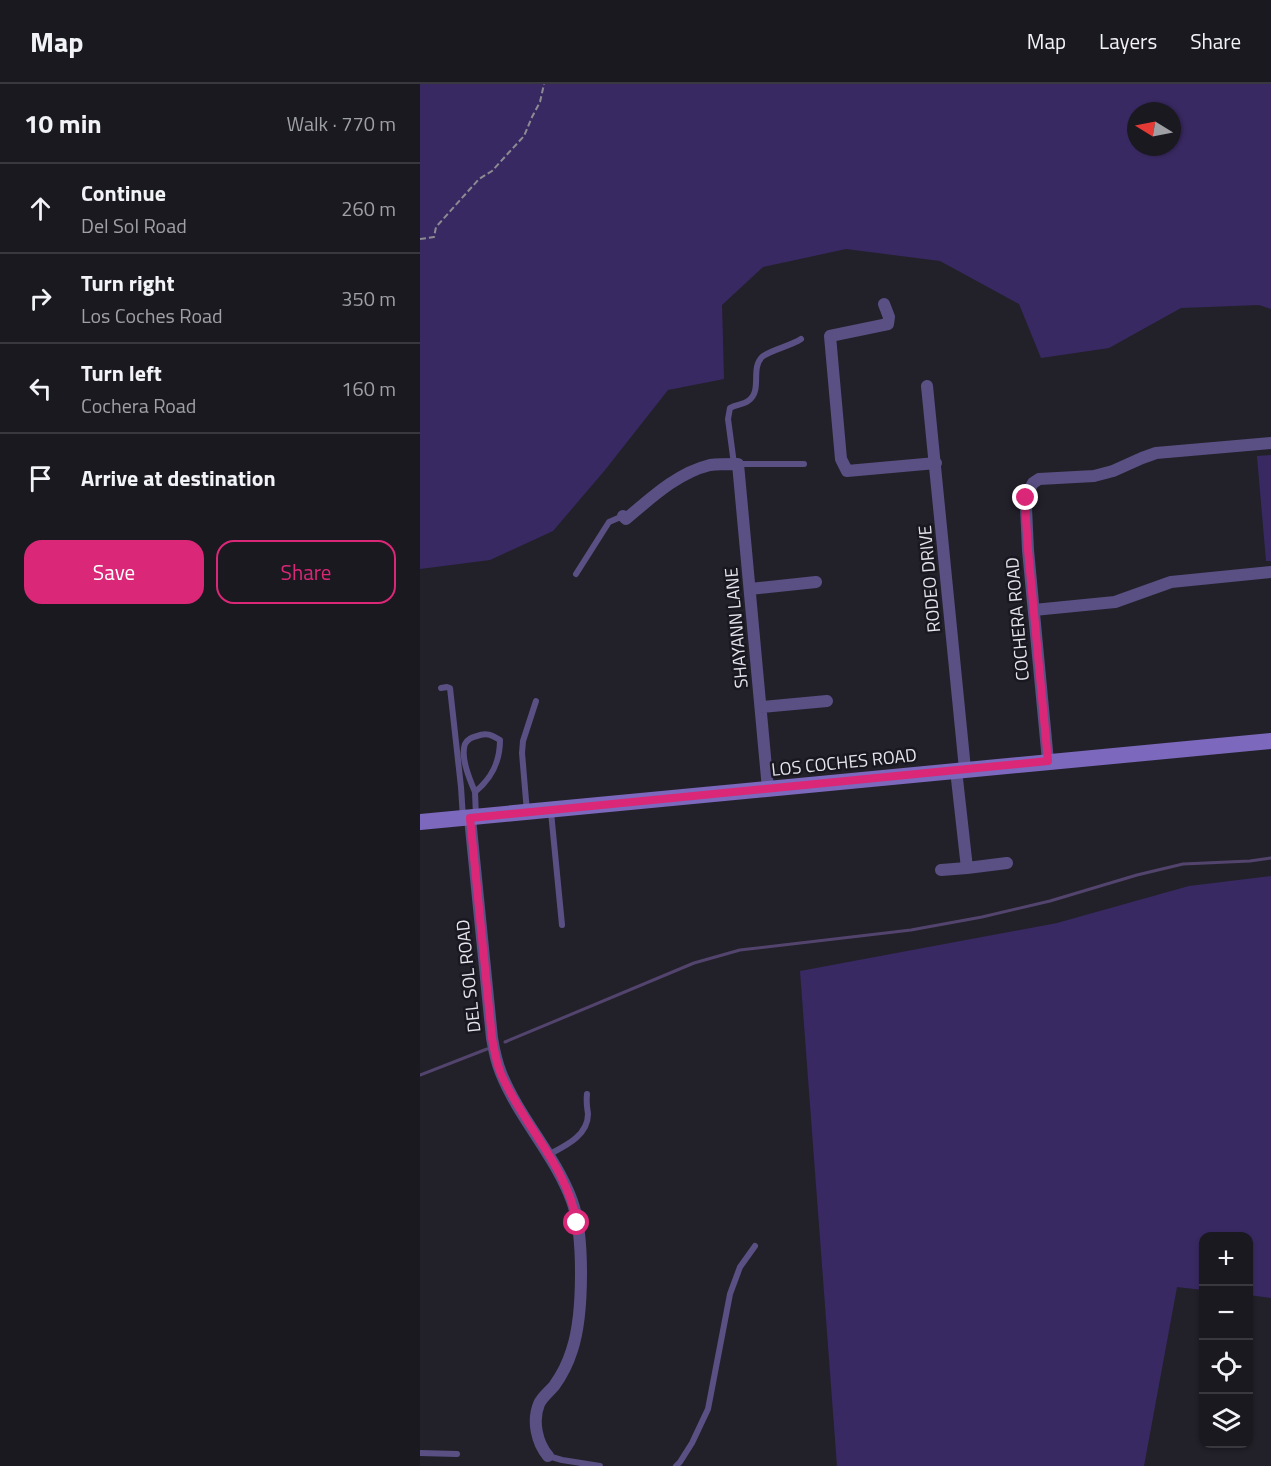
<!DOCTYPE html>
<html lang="en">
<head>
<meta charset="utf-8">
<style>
	body { margin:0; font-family:"Titillium Web",sans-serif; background:#27262d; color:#f1f3f6 }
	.controls { position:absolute; right:18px; bottom:18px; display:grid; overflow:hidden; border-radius:12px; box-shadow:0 2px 4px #0004 }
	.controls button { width:54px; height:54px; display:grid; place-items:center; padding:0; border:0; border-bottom:2px solid #38383e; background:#1a1920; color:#f1f3f6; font:30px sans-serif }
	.compass { position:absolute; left:707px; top:18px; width:54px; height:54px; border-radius:50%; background:#1a1920; box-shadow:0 2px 4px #0004; rotate:280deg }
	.stop { position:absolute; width:18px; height:18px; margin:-14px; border:4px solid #db2777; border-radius:50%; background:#fff }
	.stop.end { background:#db2777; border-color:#fff; box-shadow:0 2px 6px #0008 }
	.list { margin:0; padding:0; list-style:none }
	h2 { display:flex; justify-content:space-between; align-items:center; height:78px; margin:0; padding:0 24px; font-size:26px }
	h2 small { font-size:20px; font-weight:400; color:#9fa0a5 }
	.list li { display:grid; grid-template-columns:39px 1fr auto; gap:18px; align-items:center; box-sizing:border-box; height:90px; padding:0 24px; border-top:2px solid #38383e }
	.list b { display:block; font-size:22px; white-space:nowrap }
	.list p { margin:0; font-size:20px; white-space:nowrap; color:#9fa0a5 }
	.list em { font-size:20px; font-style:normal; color:#9fa0a5 }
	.actions { display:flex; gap:12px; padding:18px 24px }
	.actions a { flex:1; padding:14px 0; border:2px solid #db2777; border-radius:18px; text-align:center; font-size:21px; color:#db2777 }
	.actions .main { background:#db2777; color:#fff }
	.icon { flex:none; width:33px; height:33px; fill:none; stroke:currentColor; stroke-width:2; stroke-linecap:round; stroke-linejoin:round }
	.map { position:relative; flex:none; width:851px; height:1382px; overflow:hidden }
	header { display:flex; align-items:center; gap:36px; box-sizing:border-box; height:84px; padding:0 30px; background:#1a1920; border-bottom:2px solid #38383e }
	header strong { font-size:28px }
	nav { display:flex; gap:33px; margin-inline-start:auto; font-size:21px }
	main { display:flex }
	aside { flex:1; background:#1a1920 }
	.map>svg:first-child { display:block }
	.green { fill:#392962; fill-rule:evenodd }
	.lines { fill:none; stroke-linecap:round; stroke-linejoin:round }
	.stream { stroke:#53446e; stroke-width:3 }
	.path { stroke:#8c8b93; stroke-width:2; stroke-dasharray:6 3; stroke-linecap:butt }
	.service { stroke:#5b5084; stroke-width:6 }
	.minor { stroke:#5b5084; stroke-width:12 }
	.secondary { stroke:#7c68bc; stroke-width:16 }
	.route { stroke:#db2777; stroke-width:8 }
	.labels { text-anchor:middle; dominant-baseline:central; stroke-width:5; stroke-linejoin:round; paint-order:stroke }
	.street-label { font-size:18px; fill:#e5e4eb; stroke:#191720 }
</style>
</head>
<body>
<header>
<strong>Map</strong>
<nav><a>Map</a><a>Layers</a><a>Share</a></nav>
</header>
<main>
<aside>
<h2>10 min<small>Walk · 770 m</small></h2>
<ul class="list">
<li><svg class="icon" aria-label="ahead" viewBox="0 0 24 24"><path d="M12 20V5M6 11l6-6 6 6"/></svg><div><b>Continue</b><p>Del Sol Road</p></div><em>260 m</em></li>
<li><svg class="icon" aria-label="right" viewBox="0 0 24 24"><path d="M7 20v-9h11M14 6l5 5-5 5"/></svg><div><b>Turn right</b><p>Los Coches Road</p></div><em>350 m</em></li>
<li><svg class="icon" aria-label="left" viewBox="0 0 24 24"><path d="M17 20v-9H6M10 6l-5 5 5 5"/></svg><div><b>Turn left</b><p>Cochera Road</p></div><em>160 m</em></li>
<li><svg class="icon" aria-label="arrive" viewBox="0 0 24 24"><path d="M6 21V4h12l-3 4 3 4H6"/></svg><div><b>Arrive at destination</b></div></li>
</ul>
<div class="actions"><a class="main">Save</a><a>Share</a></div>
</aside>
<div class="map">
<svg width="851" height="1382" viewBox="0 0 851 1382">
	<rect width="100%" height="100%" fill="#22212a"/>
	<path class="green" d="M0 0H851V225L839 221 761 224 689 264 621 274 599 220 520 177 426 165 343 183 302 221 304 295 248 306 185 386 133 447 70 476 0 485ZM716 27H752V63H716Z
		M851 371V477H846L837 372Z
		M851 792V1214L829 1211 828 1152H784L783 1206 757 1203 724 1382H417L380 887 637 839 769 802Z"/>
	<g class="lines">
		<path class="stream" d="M85 958 274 879 320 866 491 846 562 833 630 817 717 791 763 780 830 777 851 774
			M0 991 67 965"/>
		<path class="path" d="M0 155 14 153 16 143 59 95 72 87 104 52 112 33 120 18 124 0"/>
		<path class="service" d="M314 380 308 335 310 324C316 320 323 321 328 317 343 307 330 285 342 273 350 266 371 262 381 255
			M318 380H384
			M156 490 189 438 203 432
			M21 604 27 603 30 604 41 703 43 734
			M55 708C50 696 40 673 45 660 47 656 52 653 57 652 66 648 72 651 80 656 80 678 72 694 55 708L56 733
			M107 728 102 669 103 657 116 617
			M131 728 142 841
			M128 1071C145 1062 168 1052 168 1030 167 1022 166 1019 167 1010
			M0 1369 37 1370
			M128 1372 142 1376 180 1382
			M256 1382 260 1378 272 1359 288 1325 310 1210 320 1183 335 1162"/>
		<path class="minor" d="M464 220 469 233 468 240 410 252 421 375 427 387 516 379
			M507 302 545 685
			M203 432 206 435C231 414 257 389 290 381 299 380 309 380 318 380L348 705
			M330 505 396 498
			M614 526 695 518 751 498 851 488
			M341 623 407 617
			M628 677 608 466 606 424 607 410 613 399 619 395 674 392 693 387 722 374 736 369 851 359
			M536 686 547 784
			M50 734 72 954C74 966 76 977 81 989 99 1034 135 1071 152 1117 160 1139 161 1166 161 1189 161 1214 160 1242 152 1266 148 1279 142 1291 134 1302 129 1308 122 1313 119 1320 112 1337 117 1359 128 1372
			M521 786 547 784 587 779"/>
		<path class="secondary" d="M0 738 851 657"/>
	</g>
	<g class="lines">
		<path class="route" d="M157 1139C147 1082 103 1041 81 990 76 978 74 966 72 954L50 734 628 677 608 466 605 419 606 414"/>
	</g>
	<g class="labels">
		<g class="street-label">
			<text transform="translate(509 495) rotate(-95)">RODEO DRIVE</text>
			<text transform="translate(597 535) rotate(-95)">COCHERA ROAD</text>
			<text transform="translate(316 544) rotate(-95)">SHAYANN LANE</text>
			<text transform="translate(424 678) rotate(-6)">LOS COCHES ROAD</text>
			<text transform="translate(48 892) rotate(-96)">DEL SOL ROAD</text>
		</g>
	</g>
</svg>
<div class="controls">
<button>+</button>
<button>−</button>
<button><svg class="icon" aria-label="locate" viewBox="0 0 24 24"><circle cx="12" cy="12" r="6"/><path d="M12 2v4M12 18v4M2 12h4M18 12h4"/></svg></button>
<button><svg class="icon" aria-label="layers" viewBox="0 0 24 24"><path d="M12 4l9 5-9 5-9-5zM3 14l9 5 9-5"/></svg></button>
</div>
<svg class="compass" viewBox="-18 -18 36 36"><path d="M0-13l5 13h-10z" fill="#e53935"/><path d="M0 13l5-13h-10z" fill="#9fa0a5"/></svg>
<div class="stop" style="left:157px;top:1139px"></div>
<div class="stop end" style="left:606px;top:414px"></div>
</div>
</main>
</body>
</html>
